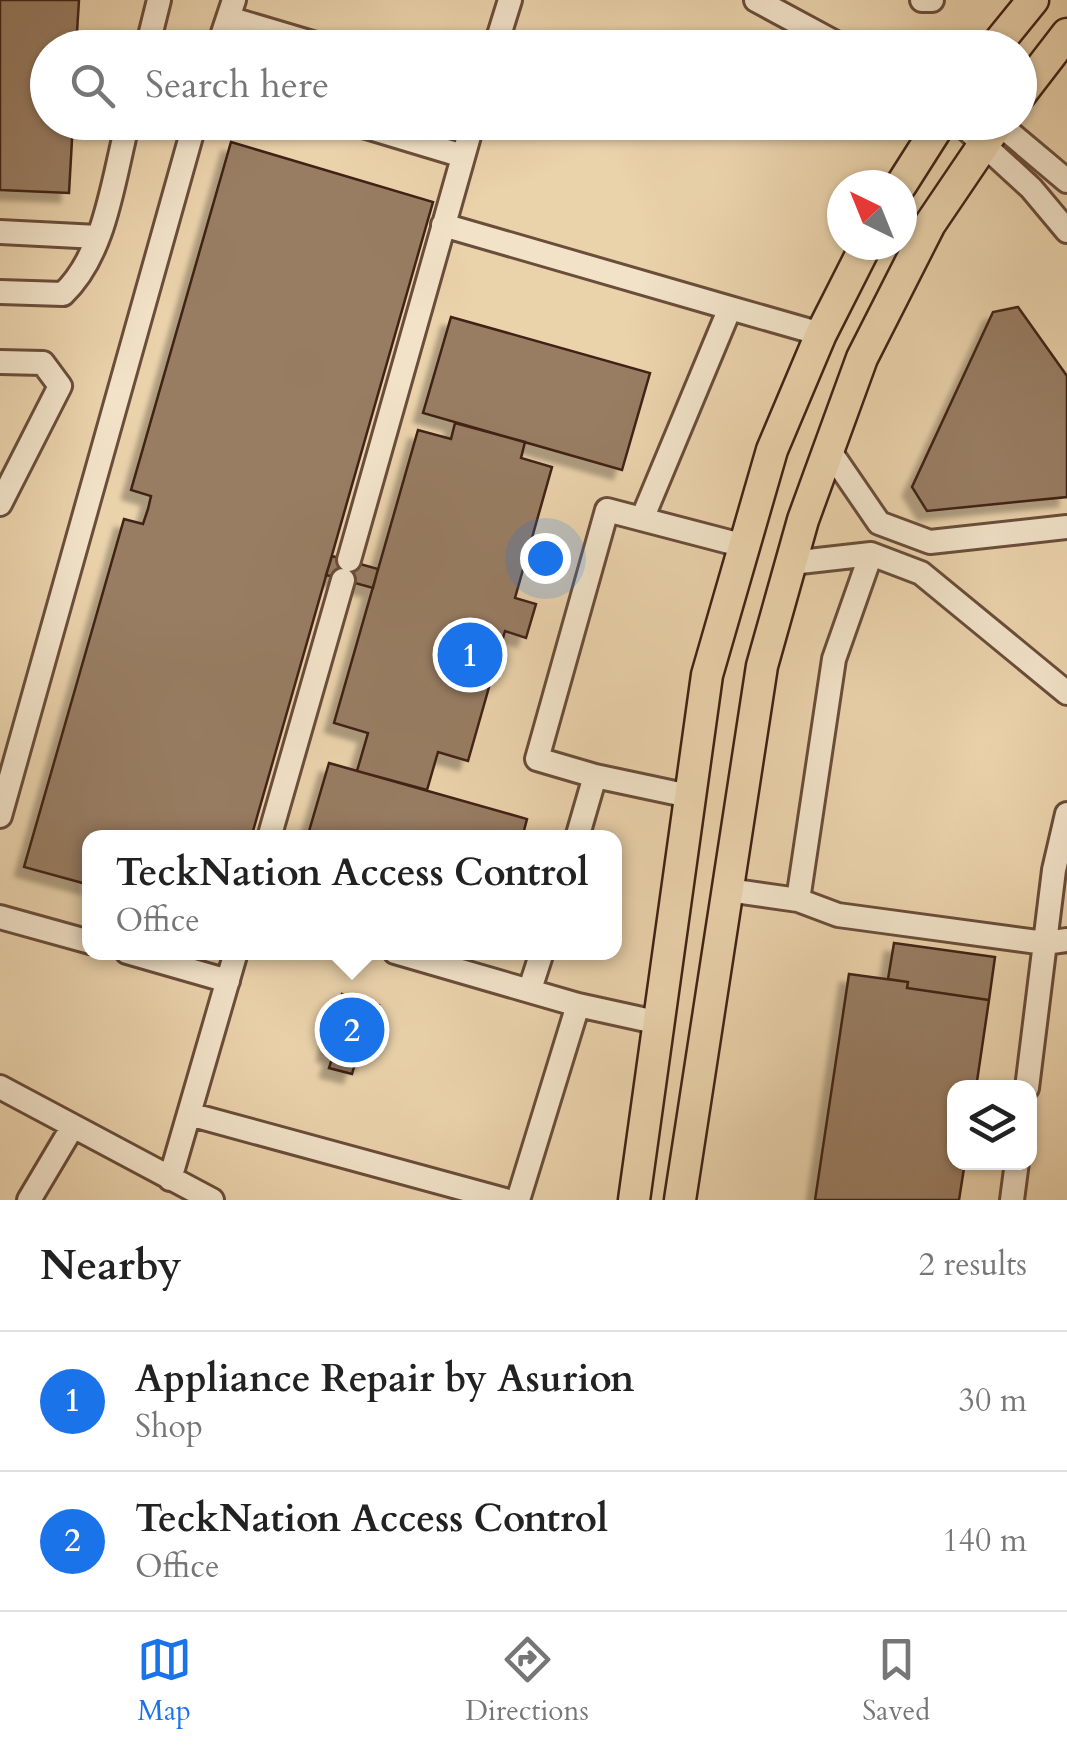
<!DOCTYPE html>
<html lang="en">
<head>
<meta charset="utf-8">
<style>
	body { margin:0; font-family:Cardo,serif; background:#f6f6f6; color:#222 }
	.controls { position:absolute; right:30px; bottom:30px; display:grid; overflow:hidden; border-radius:20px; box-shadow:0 2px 8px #0004 }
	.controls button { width:90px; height:90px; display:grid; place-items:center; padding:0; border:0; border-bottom:2px solid #e0e0e0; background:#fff; color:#222; font:50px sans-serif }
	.compass { position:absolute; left:827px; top:170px; width:90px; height:90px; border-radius:50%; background:#fff; box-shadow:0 2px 8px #0004; rotate:317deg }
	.you { position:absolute; left:545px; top:558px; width:35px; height:35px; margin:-25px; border:8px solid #fff; border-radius:50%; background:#1a73e8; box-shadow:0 0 0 15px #1a73e833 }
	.badge { display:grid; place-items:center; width:65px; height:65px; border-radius:50%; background:#1a73e8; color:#fff; font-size:32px; font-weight:700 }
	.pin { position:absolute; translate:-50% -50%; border:5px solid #fff; box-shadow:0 2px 10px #0006 }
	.popup { position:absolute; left:82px; top:830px; width:540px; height:130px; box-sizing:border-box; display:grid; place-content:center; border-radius:20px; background:#fff; filter:drop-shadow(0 2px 8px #0005); font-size:32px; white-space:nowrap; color:#767676 }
	.popup b { font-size:38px; color:#222 }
	.popup::after { content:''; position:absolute; left:50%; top:100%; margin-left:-20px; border:20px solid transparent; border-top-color:#fff }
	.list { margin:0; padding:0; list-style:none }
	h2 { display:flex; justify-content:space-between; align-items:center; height:130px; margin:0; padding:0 40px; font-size:42px }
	h2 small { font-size:32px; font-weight:400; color:#767676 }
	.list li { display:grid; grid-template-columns:65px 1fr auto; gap:30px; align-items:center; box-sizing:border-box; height:140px; padding:0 40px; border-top:2px solid #e0e0e0 }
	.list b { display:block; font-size:38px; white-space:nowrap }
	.list p { margin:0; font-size:32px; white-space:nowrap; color:#767676 }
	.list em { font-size:32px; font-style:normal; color:#767676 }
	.icon { flex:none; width:55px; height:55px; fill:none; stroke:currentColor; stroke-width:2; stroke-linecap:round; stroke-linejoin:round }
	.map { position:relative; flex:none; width:1067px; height:1200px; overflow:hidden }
	.search { position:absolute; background:#fff; box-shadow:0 2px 8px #0004; left:30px; right:30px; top:30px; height:110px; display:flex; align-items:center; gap:25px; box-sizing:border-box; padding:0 35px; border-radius:55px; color:#767676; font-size:38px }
	.sheet { height:410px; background:#fff }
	nav { display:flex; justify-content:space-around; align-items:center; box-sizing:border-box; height:140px; border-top:2px solid #e0e0e0; background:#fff; font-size:28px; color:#767676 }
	nav a { display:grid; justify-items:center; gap:5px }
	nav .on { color:#1a73e8 }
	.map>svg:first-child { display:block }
	.building { fill:#987d63; stroke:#3f2115; stroke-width:2.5; filter:url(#shadow) }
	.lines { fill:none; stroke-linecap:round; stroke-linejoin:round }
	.minor-casing { stroke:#6a4d3a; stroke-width:28 }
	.major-casing { stroke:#3f2115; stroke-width:35 }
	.minor { stroke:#f1e2c8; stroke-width:22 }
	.major { stroke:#ead2ab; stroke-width:30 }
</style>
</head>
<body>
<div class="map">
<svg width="1067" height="1200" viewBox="0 0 1067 1200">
	<defs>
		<filter id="shadow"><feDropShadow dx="-9" dy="9" stdDeviation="2.5" flood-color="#0004"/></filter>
	</defs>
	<rect width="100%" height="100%" fill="#ead2ab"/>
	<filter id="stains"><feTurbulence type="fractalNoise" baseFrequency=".002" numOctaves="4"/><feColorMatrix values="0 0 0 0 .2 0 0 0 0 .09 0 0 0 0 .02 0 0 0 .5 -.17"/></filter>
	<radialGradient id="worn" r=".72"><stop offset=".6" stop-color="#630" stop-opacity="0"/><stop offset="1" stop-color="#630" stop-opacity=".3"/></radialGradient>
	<path class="building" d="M0 0H79L76 48H48V122H73L69 193 0 190Z
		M231 142 433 202 251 838H90V885L24 867 124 519 143 524 148 509 151 496 131 490Z
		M1018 307 1067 376V497L927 511 912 487 993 312Z
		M451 317 650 373 622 470 423 413Z
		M455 423 525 442 521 458 552 467 515 598 536 604 526 638 505 631 468 761 438 752 427 790 357 771 368 733 334 723 418 430 451 439Z
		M332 556 378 569 373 588 326 575Z
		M329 763 527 819 522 838H307Z
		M894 943 995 957 989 1000 907 988 908 982 888 979Z
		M849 974 908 982 907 988 989 1000 976 1088H954V1162H965L959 1200H815Z
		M342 994 379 1005 363 1062 356 1060 352 1074 329 1068 333 1055 326 1052Z"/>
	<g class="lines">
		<g class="minor-casing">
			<path id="minor" d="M756 0 845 48
				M922 0H932
				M228 18 329 48
				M147 48 159 0
				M218 48 234 0
				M495 48 510 0
				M350 122 463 156
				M959 122 1031 188 1067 231
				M997 122 1067 181
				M443 225 730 308
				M0 232 98 237
				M0 292 63 294C106 253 113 179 128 122
				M0 362 43 363 60 386 0 504
				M829 450 879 523 930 542 1067 527
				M642 519 730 308 821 334
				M349 560 473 122
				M791 563 871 554 921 573 1067 693
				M595 776 537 759 607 510 741 545
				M0 816 195 122
				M269 838 343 580
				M577 838 595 776 689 796
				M728 890 798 900 838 915 1045 943 1067 940
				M798 900 834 659 871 554
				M0 917 90 942
				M127 952 228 981
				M395 952 578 1005 660 1023
				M530 989 542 952
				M0 1087 212 1200
				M1027 1088 1054 870 1067 814
				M189 1114 505 1200
				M170 1179 236 952
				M29 1200 73 1126
				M518 1200 578 1005
				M1012 1200 1017 1162"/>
		</g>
		<g class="major-casing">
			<path id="major" d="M994 48 1033 0
				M1020 95 1067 34
				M901 185 941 122
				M634 1200 707 675 772 450 821 334 866 245
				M680 1200 762 666 803 520 862 358 930 224 999 122"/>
		</g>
		<use href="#minor" class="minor"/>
		<use href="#major" class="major"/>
	</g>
	<rect width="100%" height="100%" filter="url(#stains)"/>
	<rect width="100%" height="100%" fill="url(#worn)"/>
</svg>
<div class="controls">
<button><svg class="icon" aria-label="layers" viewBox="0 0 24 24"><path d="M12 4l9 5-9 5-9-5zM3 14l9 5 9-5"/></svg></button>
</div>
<svg class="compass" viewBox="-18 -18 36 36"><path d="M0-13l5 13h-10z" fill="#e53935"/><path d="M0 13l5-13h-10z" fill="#767676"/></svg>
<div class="you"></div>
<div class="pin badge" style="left:470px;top:655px">1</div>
<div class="pin badge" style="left:352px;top:1030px">2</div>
<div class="popup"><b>TeckNation Access Control</b>Office</div>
<div class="search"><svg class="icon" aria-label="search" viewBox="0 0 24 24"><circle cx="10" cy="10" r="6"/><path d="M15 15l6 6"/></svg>Search here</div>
</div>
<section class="sheet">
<h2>Nearby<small>2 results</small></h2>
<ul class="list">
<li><span class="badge">1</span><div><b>Appliance Repair by Asurion</b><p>Shop</p></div><em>30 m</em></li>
<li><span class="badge">2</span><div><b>TeckNation Access Control</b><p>Office</p></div><em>140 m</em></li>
</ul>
</section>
<nav>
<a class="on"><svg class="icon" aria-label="map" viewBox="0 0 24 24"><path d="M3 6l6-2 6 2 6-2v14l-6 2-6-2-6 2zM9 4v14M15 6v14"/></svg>Map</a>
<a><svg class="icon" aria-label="directions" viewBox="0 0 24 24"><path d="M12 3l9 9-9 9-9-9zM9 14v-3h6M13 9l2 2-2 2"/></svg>Directions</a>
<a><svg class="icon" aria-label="saved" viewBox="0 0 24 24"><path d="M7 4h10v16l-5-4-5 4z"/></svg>Saved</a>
</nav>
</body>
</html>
